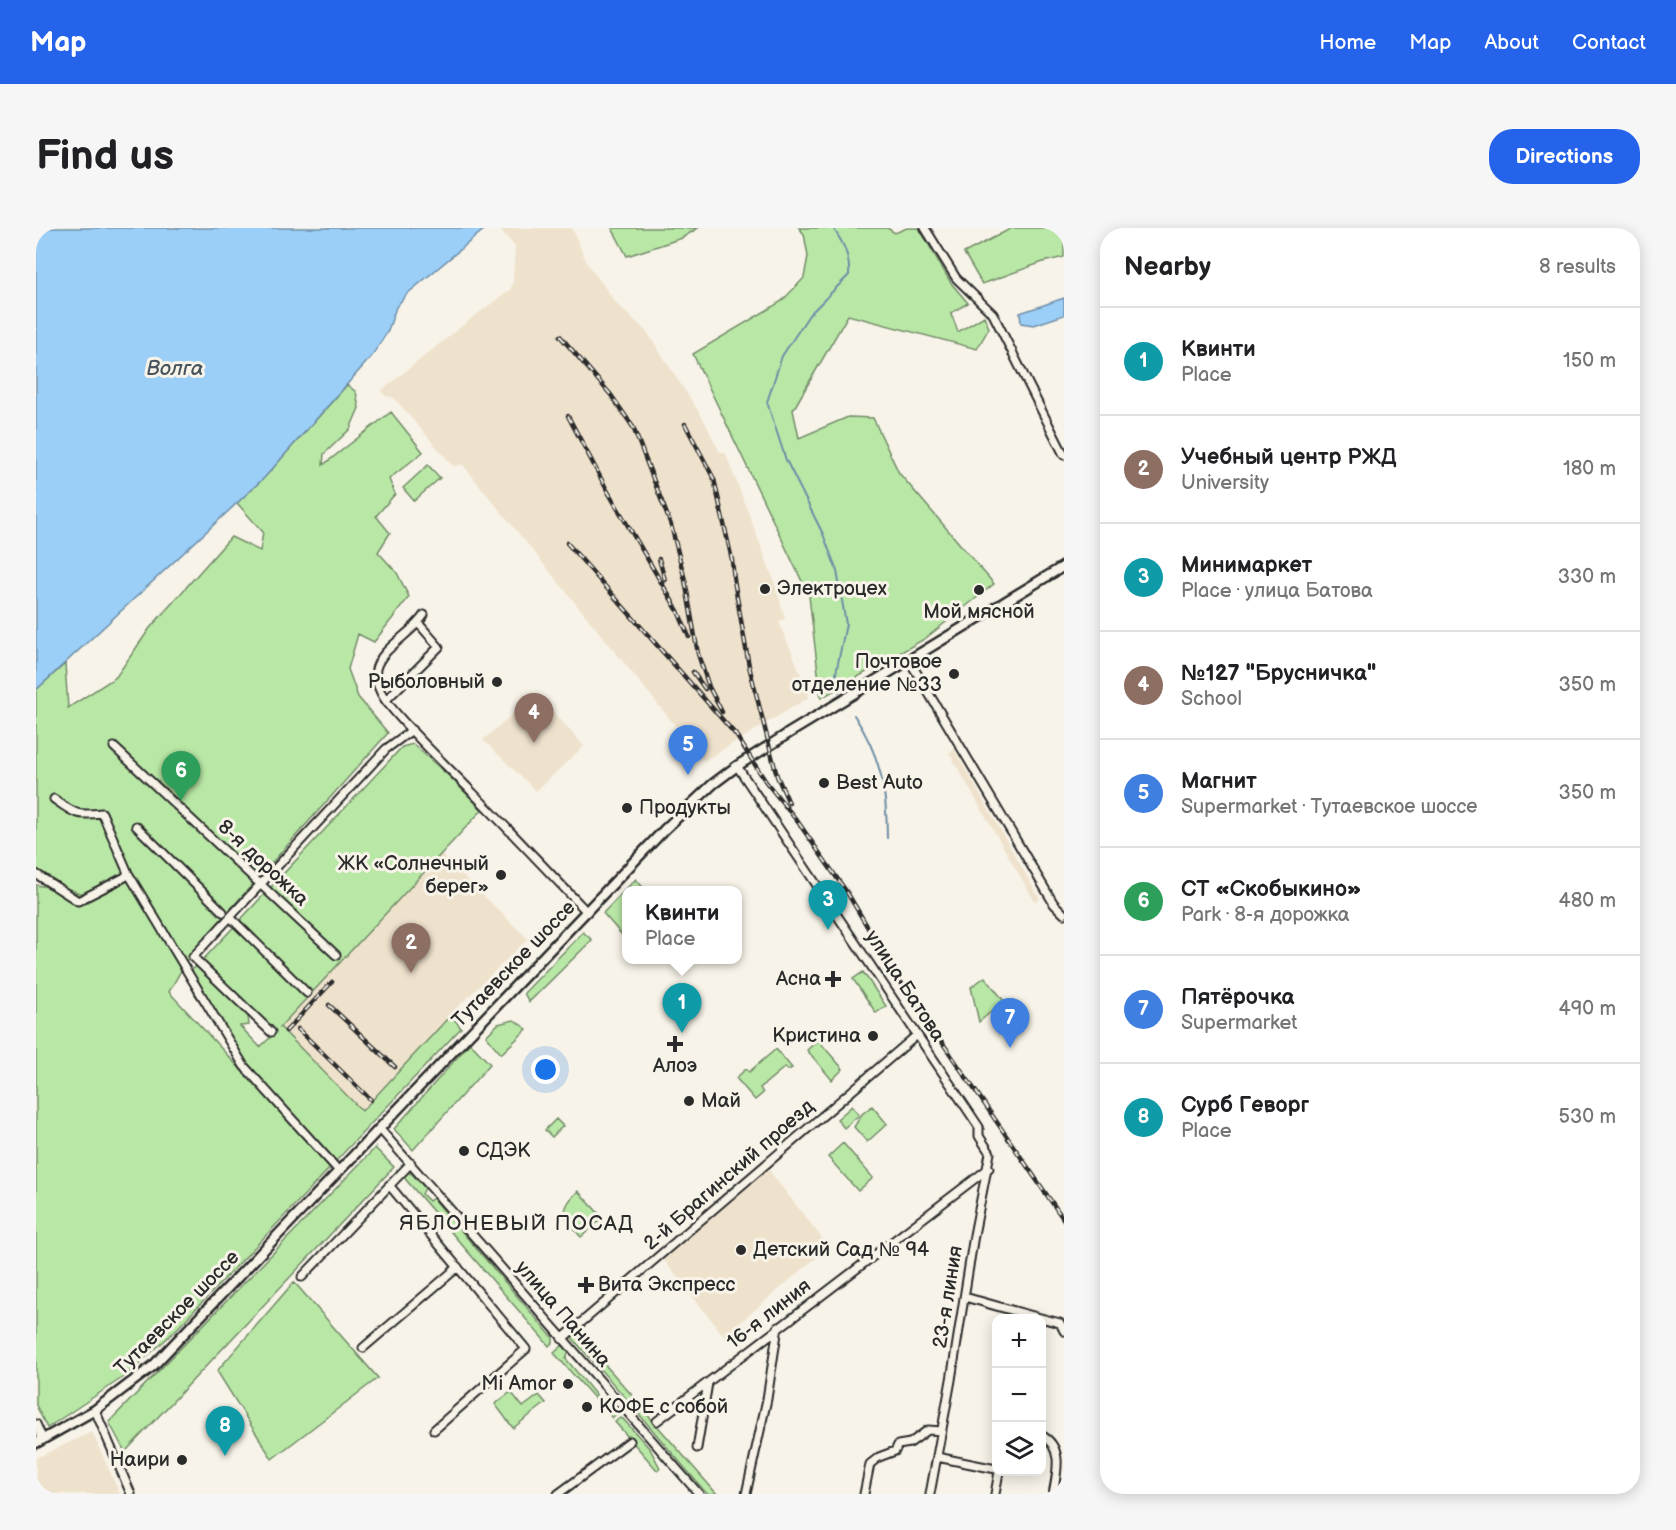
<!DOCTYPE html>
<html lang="en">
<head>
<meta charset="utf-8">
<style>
	body { margin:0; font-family:"Balsamiq Sans",sans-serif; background:#f6f6f6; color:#202124 }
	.controls { position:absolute; right:18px; bottom:18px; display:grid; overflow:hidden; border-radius:12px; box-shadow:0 3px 15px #0003 }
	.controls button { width:54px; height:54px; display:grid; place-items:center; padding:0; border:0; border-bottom:2px solid #e0e0e0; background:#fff; color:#202124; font:30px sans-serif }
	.you { position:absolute; left:510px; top:842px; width:21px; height:21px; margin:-15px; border:4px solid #fff; border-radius:50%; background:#1a73e8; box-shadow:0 0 0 9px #1a73e833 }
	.badge { display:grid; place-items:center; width:39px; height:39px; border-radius:50%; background:#2563eb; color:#fff; font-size:20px; font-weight:700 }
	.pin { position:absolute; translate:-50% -50px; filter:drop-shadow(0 2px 3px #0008) }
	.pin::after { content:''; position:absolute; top:32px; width:21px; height:18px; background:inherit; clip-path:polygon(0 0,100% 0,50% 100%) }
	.popup { position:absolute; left:586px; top:658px; width:120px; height:78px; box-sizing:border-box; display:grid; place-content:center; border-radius:12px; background:#fff; filter:drop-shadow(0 2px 4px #0005); font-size:20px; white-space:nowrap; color:#757577 }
	.popup b { font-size:22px; color:#202124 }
	.popup::after { content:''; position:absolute; left:50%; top:100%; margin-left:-12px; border:12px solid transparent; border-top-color:#fff }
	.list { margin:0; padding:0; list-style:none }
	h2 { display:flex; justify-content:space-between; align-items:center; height:78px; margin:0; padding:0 24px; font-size:26px }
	h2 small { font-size:20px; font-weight:400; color:#757577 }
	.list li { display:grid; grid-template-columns:39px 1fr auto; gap:18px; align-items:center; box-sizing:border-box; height:108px; padding:0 24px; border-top:2px solid #e0e0e0 }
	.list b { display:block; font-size:22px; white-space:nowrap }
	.list p { margin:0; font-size:20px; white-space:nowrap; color:#757577 }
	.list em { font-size:20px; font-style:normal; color:#757577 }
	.icon { flex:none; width:33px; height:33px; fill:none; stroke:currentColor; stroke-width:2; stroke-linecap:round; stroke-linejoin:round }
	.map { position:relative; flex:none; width:1028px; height:1266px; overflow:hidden; border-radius:24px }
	header { display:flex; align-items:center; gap:36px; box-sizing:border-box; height:84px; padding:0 30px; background:#2563eb; color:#fff }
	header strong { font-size:28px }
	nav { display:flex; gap:33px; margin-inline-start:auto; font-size:21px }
	.intro { display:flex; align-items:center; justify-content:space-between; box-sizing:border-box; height:144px; padding:0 36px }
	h1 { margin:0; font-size:42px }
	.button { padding:15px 27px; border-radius:24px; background:#2563eb; color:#fff; font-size:21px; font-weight:700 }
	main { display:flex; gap:36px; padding:0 36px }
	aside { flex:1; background:#fff; border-radius:24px; box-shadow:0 3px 15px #0003 }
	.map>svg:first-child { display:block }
	.built { fill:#efe2cd }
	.green { fill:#b9e8a6; stroke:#728a68; stroke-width:1.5 }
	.water { fill:#9bcff8; stroke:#6e8da6; stroke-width:1.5 }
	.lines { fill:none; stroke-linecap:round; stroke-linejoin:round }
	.stream { stroke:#6e8da6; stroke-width:2 }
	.minor-casing { stroke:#2b2b2b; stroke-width:11 }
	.major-casing { stroke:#2b2b2b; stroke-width:13 }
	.minor { stroke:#f7f3e8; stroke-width:7 }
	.major { stroke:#f7f3e8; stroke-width:8 }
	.rail-casing { stroke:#2b2b2b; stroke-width:4.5 }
	.rail { stroke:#f7f3e8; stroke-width:2; stroke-dasharray:7; stroke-linecap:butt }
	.poi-dot { fill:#2b2b2b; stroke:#f7f3e8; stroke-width:2 }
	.labels { text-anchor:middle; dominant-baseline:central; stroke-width:6; stroke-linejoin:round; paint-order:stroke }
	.poi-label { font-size:20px; fill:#2b2b2b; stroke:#f7f3e8; text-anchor:start }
	.street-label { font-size:20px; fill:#2b2b2b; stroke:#f7f3e8 }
	.water-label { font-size:21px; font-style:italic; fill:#47545e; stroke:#f7f3e8 }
	.neighbourhood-label { font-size:21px; letter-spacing:1.5px; fill:#2b2b2b; stroke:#f7f3e8 }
</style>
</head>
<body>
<header>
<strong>Map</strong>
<nav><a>Home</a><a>Map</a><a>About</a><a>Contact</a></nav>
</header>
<div class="intro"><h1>Find us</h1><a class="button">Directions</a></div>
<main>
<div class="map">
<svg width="1028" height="1266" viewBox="0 0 1028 1266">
	<rect width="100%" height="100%" fill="#f7f3e8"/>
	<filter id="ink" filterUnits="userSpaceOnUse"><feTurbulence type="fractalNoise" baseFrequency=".0167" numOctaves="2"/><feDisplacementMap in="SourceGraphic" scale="12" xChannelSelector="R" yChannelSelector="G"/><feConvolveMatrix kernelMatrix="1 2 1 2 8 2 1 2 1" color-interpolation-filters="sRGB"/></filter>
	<g filter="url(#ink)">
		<path class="built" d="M463 0H536L551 35 581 76 611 104 668 192 683 223 690 226 737 350 749 390 743 394 773 465 772 470 668 533 427 237 417 238 358 170 349 168 345 163 437 89 474 62 477 53 479 19Z
			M494 471 506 472 548 518 500 563 447 512Z
			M918 521 1004 671 999 674 913 525Z
			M405 626 492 711 422 779 326 884 244 800Z
			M731 940 793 1019 688 1108 626 1030Z
			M56 1204 84 1266H0V1230Z"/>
		<path class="green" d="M576 0H662L646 10 591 28Z
			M763 0H851L859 5 871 0H883L915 55 932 75 915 85 922 104 948 88 953 100 941 121 812 87 757 182 763 210 812 189 837 190 863 245 958 356 890 410 785 470 773 368 657 126 746 73 768 50 772 28 768 6Z
			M976 0H1028V29L1007 34 946 56 928 25Z
			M311 157 320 164 323 180 314 201 288 226 287 237 355 184 387 224 353 251 359 266 340 288 354 305 342 324 361 345 373 369 338 414 322 406 312 441 322 469 352 505 155 725 133 764 295 939 137 1105 89 1148 11 1200 0 1177V657L44 665 24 658 0 641V462L29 436 32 480 80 449 114 400 195 309 224 323 227 304 201 275 229 249Z
			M392 237 404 250 378 273 367 260Z
			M377 516 415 550 446 582 244 799 326 883 415 787 425 800 300 933 219 846 159 767 151 745 161 738 212 788 213 797 204 798 224 819 237 807 163 736 366 519Z
			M600 651 609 662H590V702L586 707 567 685Z
			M547 704 556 712 493 774 488 765Z
			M827 744 850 778 840 785 817 751Z
			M949 749 968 773 943 794 935 759Z
			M478 792 491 801 465 826 450 808 462 796Z
			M782 812 807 841 796 852 771 822Z
			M434 815 454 836 377 922 358 901Z
			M740 821 756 840 752 842 749 839 724 860 727 865 719 872 700 850 710 841 713 844Z
			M816 878 823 887 808 900 801 891Z
			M836 878 851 896 831 914 818 899 826 886Z
			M520 891 527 898 516 909 509 902Z
			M807 915 837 950 822 963 792 929Z
			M341 918 339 920 358 939 89 1224 73 1194Z
			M371 944 376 946 389 960 386 966 393 973 397 970 517 1110V1114L513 1118 365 946Z
			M542 963 567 990 545 1009C528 990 521 983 542 963Z
			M258 1054 342 1150 236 1231 181 1143Z
			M540 1104 602 1174 598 1177 594 1175 537 1111 536 1107Z
			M527 1117 533 1124 530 1131 572 1182 576 1180 581 1185 576 1190 518 1125Z
			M475 1164 487 1179 503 1167 510 1175 477 1200 459 1176Z
			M604 1178 681 1266H671L602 1185V1181Z
			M584 1190 587 1191 614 1221 624 1240 621 1242 579 1194Z"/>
		<path class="water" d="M0 0H450L371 66 360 79 352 103 336 128 229 249 0 462Z
			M1028 70V87L998 97 985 95 984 85Z"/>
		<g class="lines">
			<path class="stream" d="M797 0C808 16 814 28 813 47L773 87 746 128 731 174 750 232 787 306 801 343 810 396 800 445 803 464
				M818 487C845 528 851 563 851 610"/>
			<g class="minor-casing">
				<path id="minor" d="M889 0 920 50 957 86 1028 227
					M388 387C376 406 345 420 340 441 338 454 346 469 354 478 379 509 409 536 437 565 475 604 513 644 551 684
					M873 432 1018 676 1028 686
					M350 472 403 419 383 396
					M78 519 300 727
					M701 538 943 899V908L954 925 938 1007 915 1152 894 1266
					M18 571C39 586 40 588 66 585L92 645 208 838 303 943
					M100 598 187 684
					M0 646 42 673 89 649 92 645
					M195 690 271 765
					M235 804 157 729 350 521 376 502
					M343 900 663 1266
					M353 957 490 1121 398 1202
					M266 1049 375 935
					M929 1069C961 1078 991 1087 1024 1095L1028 1103
					M526 1111 881 807
					M327 1120 422 1039
					M59 1182 95 1266
					M621 1193 953 940
					M0 1196 7 1212
					M1005 1207C1028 1219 1021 1244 1017 1266
					M661 1220 672 1155
					M901 1229 960 1241
					M522 1266 594 1213
					M710 1266 731 1171 742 1099
					M828 1266 834 1236 843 1229 859 1223 862 1217 874 1215 892 1202 906 1203
					M959 1266 963 1244"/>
			</g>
			<g class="major-casing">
				<path id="major" d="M0 1215 59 1182 117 1138 629 601 677 556 701 538 753 505 1028 338"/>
			</g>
			<use href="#minor" class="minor"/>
			<use href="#major" class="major"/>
			<g class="rail-casing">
				<path id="rail" d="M524 108 575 167 597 199 635 297 649 352 662 426 673 459 686 484
					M532 188 571 262 642 383 653 409
					M649 196 678 251 696 332 698 352 713 438 741 548 753 575
					M531 315 700 507 730 554 762 594 812 666 860 747 1028 992
					M623 331 629 352
					M657 444 669 461
					M293 777 359 839
					M262 801 335 872
					M250 803 296 754"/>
			</g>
			<use href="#rail" class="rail"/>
		</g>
	</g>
	<g class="poi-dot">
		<circle cx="729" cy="361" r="6"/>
		<circle cx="943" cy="362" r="6"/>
		<circle cx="918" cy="446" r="6"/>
		<circle cx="461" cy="454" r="6"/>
		<circle cx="788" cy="555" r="6"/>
		<circle cx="591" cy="580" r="6"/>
		<circle cx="465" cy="647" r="6"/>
		<path d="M794 742h6v6h6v6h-6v6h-6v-6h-6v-6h6z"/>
		<circle cx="837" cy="808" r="6"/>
		<path d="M636 807h6v6h6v6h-6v6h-6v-6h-6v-6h6z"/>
		<circle cx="653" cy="873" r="6"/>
		<circle cx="428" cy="923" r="6"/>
		<circle cx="705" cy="1022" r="6"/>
		<path d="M547 1048h6v6h6v6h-6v6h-6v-6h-6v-6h6z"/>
		<circle cx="532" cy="1156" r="6"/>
		<circle cx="551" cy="1179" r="6"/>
		<circle cx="146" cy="1232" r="6"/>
	</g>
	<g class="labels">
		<g class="poi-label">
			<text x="741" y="361">Электроцех</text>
			<text x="943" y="384" text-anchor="middle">Мой мясной</text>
			<text x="906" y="434" text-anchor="end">Почтовое<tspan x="906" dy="23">отделение №33</tspan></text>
			<text x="449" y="454" text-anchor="end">Рыболовный</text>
			<text x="800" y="555">Best Auto</text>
			<text x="603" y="580">Продукты</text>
			<text x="453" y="636" text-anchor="end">ЖК «Солнечный<tspan x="453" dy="23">берег»</tspan></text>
			<text x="785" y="751" text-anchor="end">Асна</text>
			<text x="825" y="808" text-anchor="end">Кристина</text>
			<text x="639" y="838" text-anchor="middle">Алоэ</text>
			<text x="665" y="873">Май</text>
			<text x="440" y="923">СДЭК</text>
			<text x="717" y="1022">Детский Сад № 94</text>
			<text x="562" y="1057">Вита Экспресс</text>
			<text x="520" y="1156" text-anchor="end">Mi Amor</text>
			<text x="563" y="1179">КОФЕ с собой</text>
			<text x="134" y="1232" text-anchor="end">Наири</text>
		</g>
		<g class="street-label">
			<text transform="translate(227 635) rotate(43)">8-я дорожка</text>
			<text transform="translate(478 736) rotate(-46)">Тутаевское шоссе</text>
			<text transform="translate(869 758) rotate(57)">улица Батова</text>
			<text transform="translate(693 947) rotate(-41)">2-й Брагинский проезд</text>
			<text transform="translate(912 1069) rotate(-81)">23-я линия</text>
			<text transform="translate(141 1085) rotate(-45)">Тутаевское шоссе</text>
			<text transform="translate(527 1086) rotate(49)">улица Панина</text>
			<text transform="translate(733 1086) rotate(-38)">16-я линия</text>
		</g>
		<g class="water-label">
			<text x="139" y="140">Волга</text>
		</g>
		<g class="neighbourhood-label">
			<text x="481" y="995">ЯБЛОНЕВЫЙ ПОСАД</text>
		</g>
	</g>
</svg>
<div class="controls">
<button>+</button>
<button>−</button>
<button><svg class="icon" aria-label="layers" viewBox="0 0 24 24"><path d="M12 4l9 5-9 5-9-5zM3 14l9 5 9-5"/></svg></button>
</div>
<div class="you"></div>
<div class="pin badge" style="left:646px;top:805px;background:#0f9aa8">1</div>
<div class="popup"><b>Квинти</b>Place</div>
<div class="pin badge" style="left:375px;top:745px;background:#8d6e63">2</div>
<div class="pin badge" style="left:792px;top:702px;background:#0f9aa8">3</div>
<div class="pin badge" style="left:498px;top:515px;background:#8d6e63">4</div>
<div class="pin badge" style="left:652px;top:547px;background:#3f7fe0">5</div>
<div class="pin badge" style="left:145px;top:573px;background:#2e9e5b">6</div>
<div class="pin badge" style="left:974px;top:820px;background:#3f7fe0">7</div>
<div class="pin badge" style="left:189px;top:1228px;background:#0f9aa8">8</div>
</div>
<aside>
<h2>Nearby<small>8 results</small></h2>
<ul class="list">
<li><span class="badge" style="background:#0f9aa8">1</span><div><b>Квинти</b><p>Place</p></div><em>150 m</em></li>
<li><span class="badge" style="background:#8d6e63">2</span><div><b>Учебный центр РЖД</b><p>University</p></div><em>180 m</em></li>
<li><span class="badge" style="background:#0f9aa8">3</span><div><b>Минимаркет</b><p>Place · улица Батова</p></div><em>330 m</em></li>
<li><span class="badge" style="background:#8d6e63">4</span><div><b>№127 &quot;Брусничка&quot;</b><p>School</p></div><em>350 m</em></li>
<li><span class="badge" style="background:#3f7fe0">5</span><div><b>Магнит</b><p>Supermarket · Тутаевское шоссе</p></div><em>350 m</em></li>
<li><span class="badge" style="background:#2e9e5b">6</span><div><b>СТ «Скобыкино»</b><p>Park · 8-я дорожка</p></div><em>480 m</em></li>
<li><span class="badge" style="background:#3f7fe0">7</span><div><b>Пятёрочка</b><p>Supermarket</p></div><em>490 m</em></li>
<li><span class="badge" style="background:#0f9aa8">8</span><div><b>Сурб Геворг</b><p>Place</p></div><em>530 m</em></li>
</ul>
</aside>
</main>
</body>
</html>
